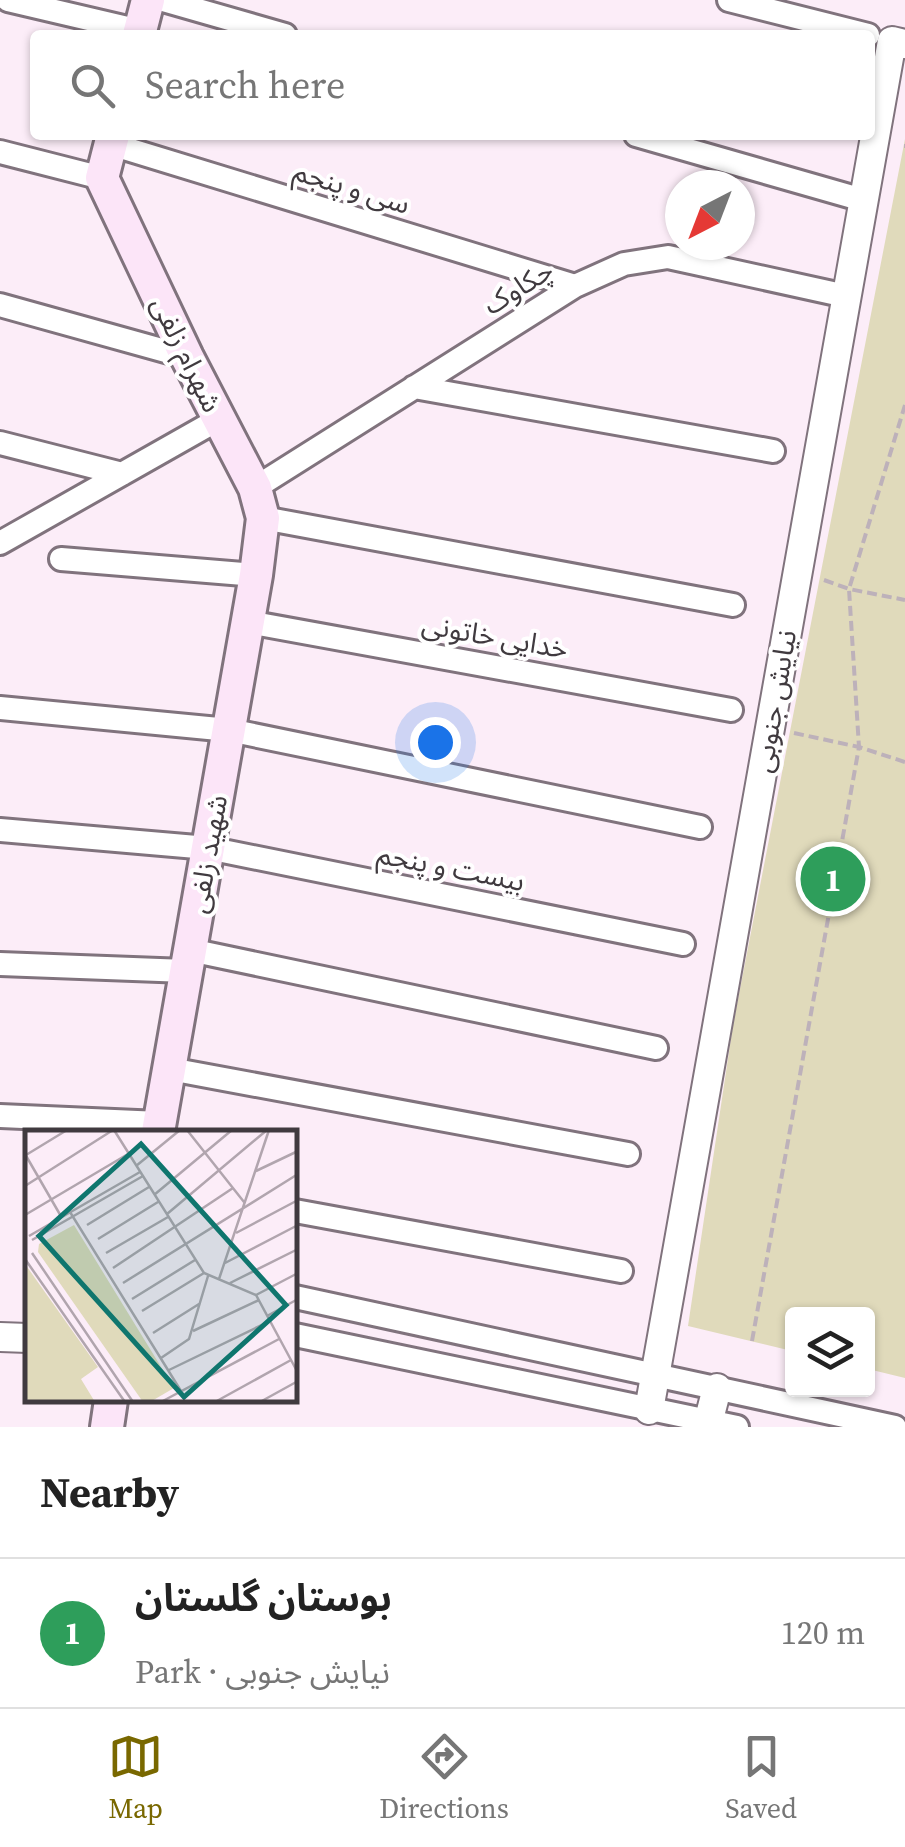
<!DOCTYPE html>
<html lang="en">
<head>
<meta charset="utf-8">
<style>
	body { margin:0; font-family:"Source Serif 4","Noto Sans Arabic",serif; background:#f2f2f2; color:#222 }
	.controls { position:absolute; right:30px; bottom:30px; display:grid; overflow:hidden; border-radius:10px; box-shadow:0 2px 8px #0004 }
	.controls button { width:90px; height:90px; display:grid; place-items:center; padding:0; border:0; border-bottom:2px solid #e0e0e0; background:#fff; color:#222; font:50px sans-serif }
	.compass { position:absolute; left:665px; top:170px; width:90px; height:90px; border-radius:50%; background:#fff; box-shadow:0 2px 8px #0004; rotate:222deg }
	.you { position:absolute; left:435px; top:742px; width:35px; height:35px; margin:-25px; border:8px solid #fff; border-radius:50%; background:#1a73e8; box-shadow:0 0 0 15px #1a73e833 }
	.badge { display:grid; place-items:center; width:65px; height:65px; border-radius:50%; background:#796800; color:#fff; font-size:32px; font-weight:700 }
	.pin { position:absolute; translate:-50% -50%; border:5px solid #fff; box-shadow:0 2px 10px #0006 }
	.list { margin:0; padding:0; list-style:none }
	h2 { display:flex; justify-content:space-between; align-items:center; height:130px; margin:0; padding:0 40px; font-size:42px }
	h2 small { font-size:32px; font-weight:400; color:#767676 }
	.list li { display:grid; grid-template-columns:65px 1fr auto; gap:30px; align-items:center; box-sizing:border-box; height:150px; padding:0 40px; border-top:2px solid #e0e0e0 }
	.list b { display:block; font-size:38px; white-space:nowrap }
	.list p { margin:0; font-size:32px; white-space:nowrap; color:#767676 }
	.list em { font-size:32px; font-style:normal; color:#767676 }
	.icon { flex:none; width:55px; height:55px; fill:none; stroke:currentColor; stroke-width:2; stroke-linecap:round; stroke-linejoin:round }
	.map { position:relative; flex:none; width:905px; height:1427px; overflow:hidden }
	.search { position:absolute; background:#fff; box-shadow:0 2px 8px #0004; left:30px; right:30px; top:30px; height:110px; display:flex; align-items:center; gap:25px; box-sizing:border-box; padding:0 35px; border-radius:10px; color:#767676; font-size:38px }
	.sheet { height:280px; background:#fff }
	nav { display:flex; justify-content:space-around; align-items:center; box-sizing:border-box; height:140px; border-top:2px solid #e0e0e0; background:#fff; font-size:28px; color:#767676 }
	nav a { display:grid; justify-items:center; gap:5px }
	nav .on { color:#796800 }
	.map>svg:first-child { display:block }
	.green { fill:#e0dabb }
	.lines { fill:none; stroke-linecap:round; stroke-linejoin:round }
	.minor-casing { stroke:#80737d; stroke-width:28 }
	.tertiary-casing { stroke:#80737d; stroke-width:32 }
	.secondary-casing { stroke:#80737d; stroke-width:38 }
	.path { stroke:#bdb1ba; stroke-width:4; stroke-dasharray:10 5; stroke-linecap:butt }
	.minor { stroke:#fff; stroke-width:22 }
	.tertiary { stroke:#fff; stroke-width:28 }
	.secondary { stroke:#fce5f8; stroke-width:32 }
	.labels { text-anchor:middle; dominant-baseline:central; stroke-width:8; stroke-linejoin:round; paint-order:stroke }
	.street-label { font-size:28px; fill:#403a3f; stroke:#fff }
	.inset-road { fill:none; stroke:#b1a5ae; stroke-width:2.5 }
	.view { fill:#0f766e; fill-opacity:0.15; stroke:#0f766e; stroke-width:5 }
	.inset-edge { fill:none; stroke:#403a3f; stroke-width:5 }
</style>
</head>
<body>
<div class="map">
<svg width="905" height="1427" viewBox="0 0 905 1427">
	<rect width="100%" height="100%" fill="#fcedf8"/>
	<path class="green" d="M905 139V1378L868 1369V1314H792V1351L688 1326 733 1025Z"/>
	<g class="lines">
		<g class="minor-casing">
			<path id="minor" d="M8 0 140 31
				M163 0 285 35
				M729 0 868 35
				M636 135 863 200
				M111 144 575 286
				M0 152 102 178
				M0 305 187 357
				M414 387 773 451
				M0 443 122 474
				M255 488 575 286 624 264 668 257 846 296
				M263 518 733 605
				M0 543 219 419
				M61 559 256 575
				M248 622 731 710
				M0 708 229 730 700 827
				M0 830 208 848 683 944
				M190 950 656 1048
				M0 964 186 971
				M170 1069 628 1154
				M0 1116 160 1123
				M295 1211 621 1271
				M295 1297 895 1427
				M295 1335 737 1427"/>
		</g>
		<g class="tertiary-casing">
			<path id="tertiary" d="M0 1337 28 1338
				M649 1410 892 41 905 44
				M707 1427 717 1388"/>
		</g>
		<g class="secondary-casing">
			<path id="secondary" d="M139 35 148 0
				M113 135 102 178 187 357 255 488 263 518 256 575 158 1132
				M107 1427 111 1400"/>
		</g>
		<path class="path" d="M904 146H905
			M824 580 849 589 905 600
			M794 733 859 747 905 762
			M752 1341 859 747 849 589 905 405"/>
		<use href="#minor" class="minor"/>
		<use href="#tertiary" class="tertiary"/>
		<use href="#secondary" class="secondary"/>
	</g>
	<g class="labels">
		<g class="street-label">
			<text transform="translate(352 187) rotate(17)">سی و پنجم</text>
			<text transform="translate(518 287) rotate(-32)">چکاوک</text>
			<text transform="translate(187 354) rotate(64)">شهرام زلفی</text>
			<text transform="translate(495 636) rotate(10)">خدایی خاتونی</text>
			<text transform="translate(774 701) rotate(-80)">نیایش جنوبی</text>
			<text transform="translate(207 854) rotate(-80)">شهید زلفی</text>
			<text transform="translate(451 867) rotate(11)">بیست و پنجم</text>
		</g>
	</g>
	<g transform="translate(25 1130)">
		<rect width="272" height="272" fill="#fcedf8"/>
		<path d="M49 95 149 258 125 272H118L13 122 14 114ZM0 134 73 237 56 249 70 272H4L0 265Z" fill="#e0dabb"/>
		<path class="inset-road" d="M89 0 179 143 231 165 273 243M162 0 219 72M0 24 37 88M1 25 42 0M111 36 155 0M231 41 273 21M0 56 88 0M129 65 207 0M45 82 156 261M142 84 242 0M0 85 103 24M62 95 124 57M211 103 273 70M4 106 115 42M73 109 133 72M7 110 118 46M7 123 108 272M81 123 143 87M0 129 100 272M200 133 273 95M88 138 208 58M194 149 244 0M98 153 273 44M205 153 273 119M231 165 273 143M107 169 170 130M117 181 179 143M242 186 273 169M168 201 234 170M128 203 174 174M136 228 164 209 183 146M144 240 245 191M136 272 254 209M190 272 266 230M235 272 273 251"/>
		<path class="view" d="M116 14 261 175 159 267 14 106Z"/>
		<rect width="272" height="272" class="inset-edge"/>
	</g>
</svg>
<div class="controls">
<button><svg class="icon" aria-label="layers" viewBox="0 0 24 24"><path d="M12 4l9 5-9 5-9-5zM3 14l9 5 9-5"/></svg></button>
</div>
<svg class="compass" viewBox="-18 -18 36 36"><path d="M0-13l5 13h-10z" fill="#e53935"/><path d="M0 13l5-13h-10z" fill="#767676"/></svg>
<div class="you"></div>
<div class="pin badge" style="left:833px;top:879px;background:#2e9e5b">1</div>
<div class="search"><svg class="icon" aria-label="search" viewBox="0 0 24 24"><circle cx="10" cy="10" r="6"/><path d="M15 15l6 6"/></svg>Search here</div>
</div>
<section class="sheet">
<h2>Nearby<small></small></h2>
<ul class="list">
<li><span class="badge" style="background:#2e9e5b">1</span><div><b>بوستان گلستان</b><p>Park · نیایش جنوبی</p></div><em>120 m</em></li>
</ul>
</section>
<nav>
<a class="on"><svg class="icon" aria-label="map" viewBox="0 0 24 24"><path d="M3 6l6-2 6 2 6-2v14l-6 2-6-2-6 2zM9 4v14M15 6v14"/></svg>Map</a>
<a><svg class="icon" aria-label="directions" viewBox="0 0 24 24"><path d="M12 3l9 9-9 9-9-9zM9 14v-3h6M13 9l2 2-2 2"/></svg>Directions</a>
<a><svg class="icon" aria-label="saved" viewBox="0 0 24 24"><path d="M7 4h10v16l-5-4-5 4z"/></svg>Saved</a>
</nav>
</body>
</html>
